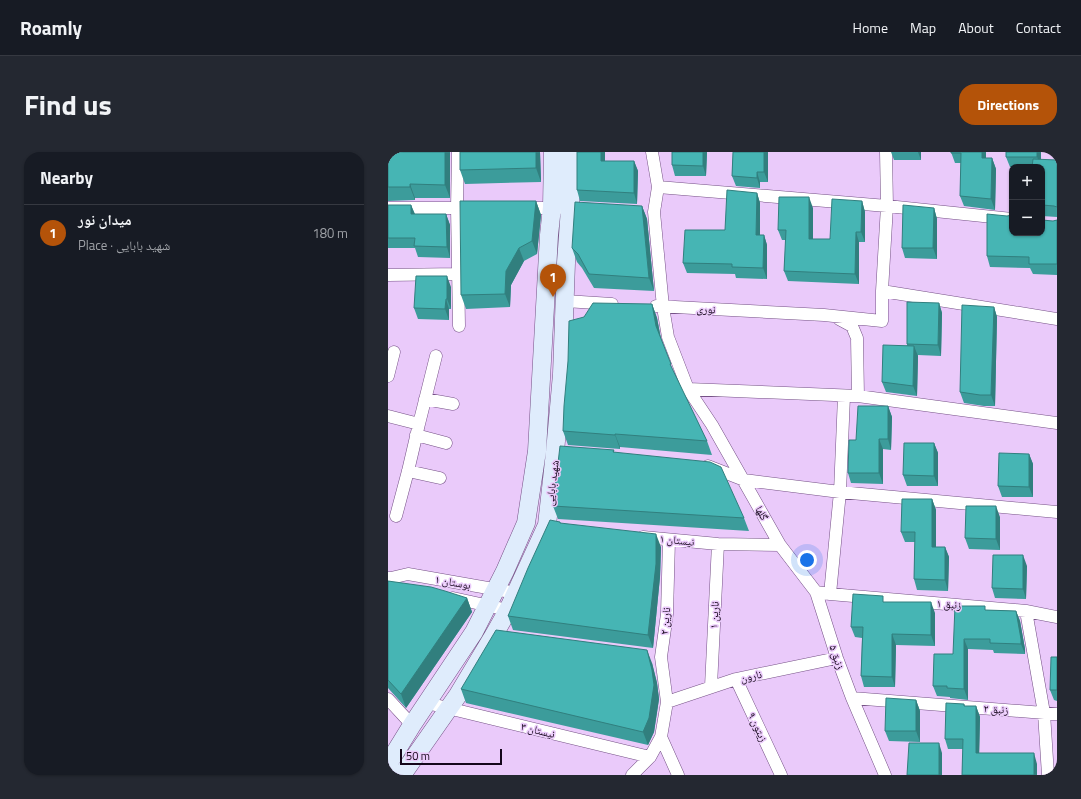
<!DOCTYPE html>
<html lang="en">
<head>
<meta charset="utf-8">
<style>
	body { margin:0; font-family:"Titillium Web","Noto Naskh Arabic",sans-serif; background:#242831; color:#f1f3f6 }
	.controls { position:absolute; right:12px; top:12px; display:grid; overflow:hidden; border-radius:8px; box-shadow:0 1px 3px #0004 }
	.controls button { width:36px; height:36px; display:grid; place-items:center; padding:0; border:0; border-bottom:1px solid #363941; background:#171b24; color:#f1f3f6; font:20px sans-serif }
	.scale { position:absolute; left:12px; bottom:10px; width:102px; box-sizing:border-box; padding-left:4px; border:2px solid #14061a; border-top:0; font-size:11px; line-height:14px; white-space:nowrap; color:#14061a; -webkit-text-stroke:3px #eacafa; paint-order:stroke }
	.you { position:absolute; left:419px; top:408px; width:14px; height:14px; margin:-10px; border:3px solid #fff; border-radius:50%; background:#1a73e8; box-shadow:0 0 0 6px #1a73e833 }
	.badge { display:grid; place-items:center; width:26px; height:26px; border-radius:50%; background:#b45309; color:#fff; font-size:13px; font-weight:700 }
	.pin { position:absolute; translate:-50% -33px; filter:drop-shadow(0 1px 2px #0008) }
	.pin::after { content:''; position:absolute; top:21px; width:14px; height:12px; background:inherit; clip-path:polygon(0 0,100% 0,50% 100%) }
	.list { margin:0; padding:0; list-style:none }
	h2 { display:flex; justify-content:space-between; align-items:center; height:52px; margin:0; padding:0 16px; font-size:17px }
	h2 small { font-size:13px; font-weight:400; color:#9ea1a6 }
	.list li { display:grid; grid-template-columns:26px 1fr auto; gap:12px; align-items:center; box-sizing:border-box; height:56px; padding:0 16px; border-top:1px solid #363941 }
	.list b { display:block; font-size:15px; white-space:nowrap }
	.list p { margin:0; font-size:13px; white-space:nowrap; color:#9ea1a6 }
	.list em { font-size:13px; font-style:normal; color:#9ea1a6 }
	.map { position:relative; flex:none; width:669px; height:623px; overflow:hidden; border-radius:16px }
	header { display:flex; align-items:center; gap:24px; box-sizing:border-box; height:56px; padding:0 20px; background:#171b24; border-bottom:1px solid #363941 }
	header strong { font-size:19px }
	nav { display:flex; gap:22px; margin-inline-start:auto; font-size:14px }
	.intro { display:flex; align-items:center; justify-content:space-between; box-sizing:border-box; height:96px; padding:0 24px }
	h1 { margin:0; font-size:28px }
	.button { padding:10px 18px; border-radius:16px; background:#b45309; color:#fff; font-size:14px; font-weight:700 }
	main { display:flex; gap:24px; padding:0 24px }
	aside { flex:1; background:#171b24; border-radius:16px; box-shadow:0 1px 3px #0004 }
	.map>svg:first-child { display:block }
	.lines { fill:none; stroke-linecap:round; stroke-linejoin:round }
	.street-casing { stroke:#755186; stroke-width:13 }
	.secondary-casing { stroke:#755186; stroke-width:19 }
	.street { stroke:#fff; stroke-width:12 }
	.secondary { stroke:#dfecfc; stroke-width:18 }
	.wall { fill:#3c9c9b }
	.shaded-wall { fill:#317f7e }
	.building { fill:#46b5b4; stroke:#317f7e }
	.labels { text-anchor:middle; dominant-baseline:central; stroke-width:3; stroke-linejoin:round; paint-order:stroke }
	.street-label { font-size:11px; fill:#14061a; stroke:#eacafa }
</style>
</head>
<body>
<header>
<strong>Roamly</strong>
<nav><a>Home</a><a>Map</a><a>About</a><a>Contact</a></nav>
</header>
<div class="intro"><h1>Find us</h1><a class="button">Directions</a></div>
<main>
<aside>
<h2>Nearby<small></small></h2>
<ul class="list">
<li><span class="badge">1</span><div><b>میدان نور</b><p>Place · شهید بابایی</p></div><em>180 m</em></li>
</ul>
</aside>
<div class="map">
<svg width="669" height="623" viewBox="0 0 669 623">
	<rect width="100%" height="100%" fill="#eacafa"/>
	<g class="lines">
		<g class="street-casing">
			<path id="street" d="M70 0 69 56 71 174
				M264 0 270 35 266 60 275 155 280 185 300 237 324 273 392 393 428 440 449 506 464 546 497 623
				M498 0 499 54 624 67
				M0 56H87
				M133 56H171
				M0 123 70 122
				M494 139 669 167
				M177 149 224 152
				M268 154 436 163 494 169V139L499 54 270 35
				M451 167 464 174 469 186 470 244
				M0 224 6 200
				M300 237 470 244 669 271
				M37 247 65 252
				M0 264 31 272 20 319 8 364
				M31 272 48 204
				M28 283 58 291
				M320 314 356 328 452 340 669 360
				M20 319 52 326
				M255 385 330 392 392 393
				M281 388 279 462 273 505 279 550 273 585 290 623
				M0 426H3L20 422 128 441
				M428 440 442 442 638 459 669 465
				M442 442 452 340 456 244
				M65 446 120 458
				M638 459 656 561 660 623
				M348 527 393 623
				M323 534 330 392
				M464 546 669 562
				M0 547 24 573
				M279 550 348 527 449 506
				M39 551 262 605
				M244 623 262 605 273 585"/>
		</g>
		<g class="secondary-casing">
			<path id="secondary" d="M0 612 24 573 86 480 117 419 138 371 149 299 161 83 164 55 165 0
				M14 623 70 543 106 483 120 458 159 373 167 300 174 222 178 111 182 56V0"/>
		</g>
		<use href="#street" class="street"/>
		<use href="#secondary" class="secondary"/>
	</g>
	<path class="wall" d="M0 0H62V46H27V48L0 49Z
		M72 0H152L153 30 77 32 72 18Z
		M189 0H217V9H246L250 19 249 52 192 49 189 38Z
		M319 0 318 24H287L284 13Z
		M345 0H380V30H372V36L348 34 344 24Z
		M503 0H533V8H506Z
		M563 0H598V6H604L608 17 607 58 576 54 572 44 573 11H567Z
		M618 0H653V8H669V65L654 64V15H622L618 5Z
		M369 41 372 51V83H376L379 93V127L348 126 347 122 299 121 295 111 337 78Z
		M148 49 153 63 149 102 136 109 123 133 122 155 78 157 73 143Z
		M474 49 477 60V90H471V132L400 129 396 119 398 88H394L390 78 425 56V87H442Z
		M0 53H23L27 62H58L62 73V106L30 105 27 96H0Z
		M254 54 259 67 266 139 206 136 194 116 189 110 184 96Z
		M546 56 549 67V107L517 106 514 96Z
		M619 64 624 81 669 68V123L645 122 642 116 602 115 599 104Z
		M63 135V157H61V168L30 167 26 156Z
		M551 151 554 161 553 204 530 203 529 244 498 240 494 230 519 193V192Z
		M264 152 269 166 273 186 285 220 319 289 324 303 232 295V297L180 293 175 279Z
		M606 155 609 165 607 254H596L576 251 572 240Z
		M500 254 504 265 503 298 495 297V332L463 331 460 321 468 288Z
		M546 291 550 301V334H519L515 323Z
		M226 298V300L356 366 361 379 170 367 165 354Z
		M641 302 645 312V345H614L610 334Z
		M544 347 548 358V395H557L561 405 560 439 529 438 526 427 527 390H517L513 380Z
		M612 365V398L581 397 577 386Z
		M172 370 173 372 273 395 272 425 265 496 125 478 120 464Z
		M639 414 638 447 607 446 604 436Z
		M0 429 79 446 84 460 18 556 0 536Z
		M497 450 547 461V494L508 493 507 535H476L473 524 474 486 467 485 463 475Z
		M599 458 628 459 632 469 637 497V502L606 501 605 498 580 497V548L562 546V545L549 544 545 534 565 502Z
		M669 505V549L666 548 662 538Z
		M264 511 269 531 271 547 266 580 260 593 78 551 73 537Z
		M528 548 532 559V590L501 589 497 579Z
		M576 552 577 554H588L592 565 591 601 649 612V623H574L575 597H560L557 587Z"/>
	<path class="shaded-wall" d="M57 0H62V46L57 33Z
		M148 0H152L153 30 148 16Z
		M213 0H217V19L213 9Z
		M315 0H319L318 24 315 14Z
		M376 0H380V30L376 20Z
		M530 0H533V8Z
		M594 0H598V16L594 6Z
		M649 0H653V15L649 5Z
		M604 6 608 17 607 58 603 47Z
		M246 9 250 19 249 52 246 41Z
		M369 20 372 30V36L369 26Z
		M22 32 27 46V48L22 35Z
		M369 41 372 51V93L368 83Z
		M421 45 425 56V97L421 87Z
		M148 49 153 63 149 102 144 89Z
		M474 49 477 60V90L473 80Z
		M23 53 27 63 23 62Z
		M254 54 259 67 266 139 261 126Z
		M546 56 549 67V107L545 96Z
		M58 62 62 73V106L59 95Z
		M468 80 471 90V132L467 122Z
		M376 83 379 93V127L375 116Z
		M131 96 136 109 123 133 122 155 117 142 118 119Z
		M59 124 63 135V157L59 147Z
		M58 147 61 157V168L57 157Z
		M551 151 554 161 553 204 550 193Z
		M264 152 269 166 273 188 268 174Z
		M606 155 609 165 607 254 603 243Z
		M526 194 530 204 529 244 525 234Z
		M500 254 504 265 503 298 500 287Z
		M227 282 232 295V297L227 283Z
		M491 287 495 297V332L491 321Z
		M546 291 550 301V334L546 324Z
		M641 302 645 312V345L641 335Z
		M544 347 548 358V405L544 395Z
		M608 354 612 365V398L608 387Z
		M268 382 273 395 272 425 265 496 260 483Z
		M557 395 561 405 560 439 557 428Z
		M635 403 639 414 638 447 635 437Z
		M79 446 84 460 18 556 13 542Z
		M543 450 547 461V494L543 483Z
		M628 459 632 469 637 497V502L633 492Z
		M504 482 508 493 507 535 504 525Z
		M576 487 580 497V548L576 537Z
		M259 498 264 511 269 531 271 547 266 580 260 593 255 580Z
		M528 548 532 559V590L528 579Z
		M588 554 592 565 591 611 588 601Z
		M551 591 554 601V623H551Z
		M646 601 649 612V623H646Z"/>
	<path class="building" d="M0 0H57V33L22 32V35H0Z
		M72 0H148V16L72 18Z
		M189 0H213V9H246V41L189 38Z
		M284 0H315V14L284 13Z
		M345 0H376V20H369V26L344 24Z
		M563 0H594V6H604L603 47 572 44 573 1H563Z
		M618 0H649V5H618Z
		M645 7 669 8V55L666 54 654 53V15H644Z
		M339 38 369 41 368 83H376L375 116 344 115V112L295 111 297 78H337Z
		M391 45H421V87H442L444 47 474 49 473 80H468L467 122 396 119 398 78H390Z
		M72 49H148L144 89 131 96 118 119 117 142 73 143Z
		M187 50 254 54 261 126 201 122 190 102 184 96Z
		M0 53H23V62H58L59 95 26 94 27 86H0Z
		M515 53 546 56 545 96H514Z
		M599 62 619 64 624 63V81H654V68L665 69 669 68V112H641V105L599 104Z
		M28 124H59V147H58L57 157 26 156Z
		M519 150 551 151 550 193 519 192Z
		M205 151 264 152 268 174 283 212H282L319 289 227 282V283L175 279 176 254 180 209 181 169 196 165Z
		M574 153 606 155 603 243H592L572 240Z
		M495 193 526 194 525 234 494 230Z
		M470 254H500V287H491V321H460L461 288H468Z
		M516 291H546V324L515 323Z
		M172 294 226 298 225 300 322 310 333 315 356 366 165 354Z
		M611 301 641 302V335L610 334Z
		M514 347H544V395H557V428L526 427 527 380H513Z
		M578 354H608V387L577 386Z
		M162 368 172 370V371L268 382V412L260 483 120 464 140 416Z
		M605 403H635V437L604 436Z
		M0 429 43 435 57 439 79 446 13 542 0 528Z
		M465 442 495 444V450H543V483L504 482V525L473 524 475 475H463Z
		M567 454H597V458L628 459 633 487V492L602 491V487H576V537L559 536V534H545L546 502H565Z
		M108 478 259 498 264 518 266 533 261 566 255 580 73 537Z
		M663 505H669V538H662Z
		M498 546 528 548V579H497Z
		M558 551 576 552V554H588V601H646V623H574L575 587H557Z
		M521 591H551V623H519Z"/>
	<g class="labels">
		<g class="street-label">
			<text transform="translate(318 157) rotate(3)">نوری</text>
			<text transform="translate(164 331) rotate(-83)">شهید بابایی</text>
			<text transform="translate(374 361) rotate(61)">گلها</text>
			<text transform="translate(289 388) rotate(6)">نیستان ۱</text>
			<text transform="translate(65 430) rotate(10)">بوستان ۱</text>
			<text transform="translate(561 452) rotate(5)">زنبق ۱</text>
			<text transform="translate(326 463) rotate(-87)">نارین ۱</text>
			<text transform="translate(277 469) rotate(-85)">نارین ۲</text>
			<text transform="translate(449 505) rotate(71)">زنبق ۵</text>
			<text transform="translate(363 524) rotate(-12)">نارون</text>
			<text transform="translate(608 557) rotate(4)">زنبق ۲</text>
			<text transform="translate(370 575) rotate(65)">زیتون ۹</text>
			<text transform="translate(150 578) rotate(14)">نیستان ۳</text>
		</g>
	</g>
</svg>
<div class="controls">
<button>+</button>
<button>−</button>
</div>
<div class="scale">50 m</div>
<div class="you"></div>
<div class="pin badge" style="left:165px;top:145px">1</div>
</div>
</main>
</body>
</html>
